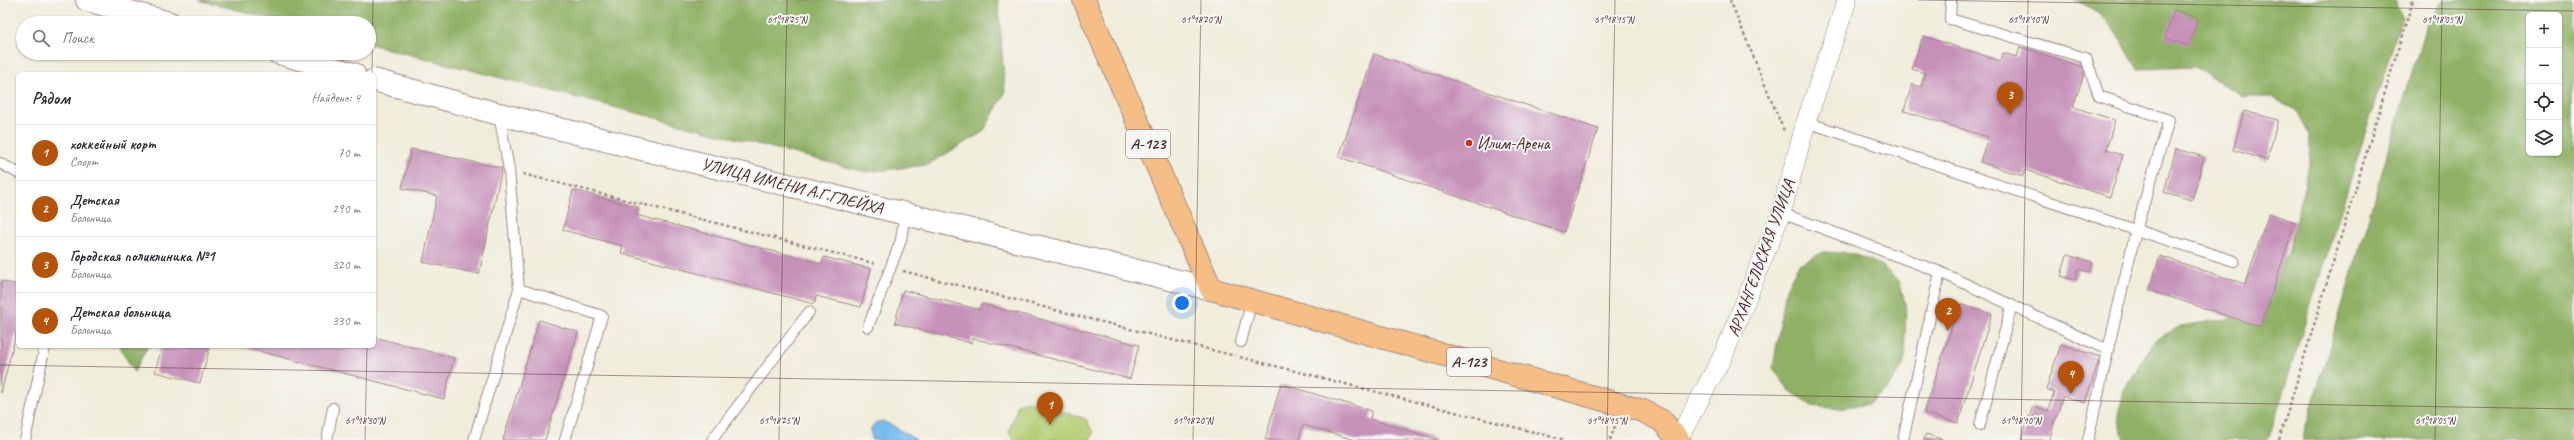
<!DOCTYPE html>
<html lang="ru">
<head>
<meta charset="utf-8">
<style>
	body { margin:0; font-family:Caveat,sans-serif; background:#f7f7f7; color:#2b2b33 }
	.controls { position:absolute; right:12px; top:12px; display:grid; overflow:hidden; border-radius:6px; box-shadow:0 1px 3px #0004 }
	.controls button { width:36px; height:36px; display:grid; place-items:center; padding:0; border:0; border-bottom:1px solid #e1e1e2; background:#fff; color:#2b2b33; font:20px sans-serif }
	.you { position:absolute; left:1182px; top:303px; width:14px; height:14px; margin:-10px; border:3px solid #fff; border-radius:50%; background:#1a73e8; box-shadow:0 0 0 6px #1a73e833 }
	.badge { display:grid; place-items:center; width:26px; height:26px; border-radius:50%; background:#b45309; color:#fff; font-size:13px; font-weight:700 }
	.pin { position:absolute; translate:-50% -33px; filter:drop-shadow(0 1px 2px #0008) }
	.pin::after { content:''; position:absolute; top:21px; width:14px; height:12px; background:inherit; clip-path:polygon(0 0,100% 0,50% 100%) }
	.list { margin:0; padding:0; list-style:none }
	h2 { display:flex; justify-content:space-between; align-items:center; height:52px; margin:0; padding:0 16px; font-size:17px }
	h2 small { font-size:13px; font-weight:400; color:#7c7c81 }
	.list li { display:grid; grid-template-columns:26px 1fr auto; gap:12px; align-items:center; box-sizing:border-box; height:56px; padding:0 16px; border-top:1px solid #e1e1e2 }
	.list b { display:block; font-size:15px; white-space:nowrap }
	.list p { margin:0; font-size:13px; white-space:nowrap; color:#7c7c81 }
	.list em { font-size:13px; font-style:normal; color:#7c7c81 }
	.icon { flex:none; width:22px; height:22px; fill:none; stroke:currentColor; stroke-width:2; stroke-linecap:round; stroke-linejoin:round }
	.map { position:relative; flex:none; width:2574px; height:440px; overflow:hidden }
	.search { position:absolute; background:#fff; box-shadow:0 1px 3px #0004; left:16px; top:16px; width:360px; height:44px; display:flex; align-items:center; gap:10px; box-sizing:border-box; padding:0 14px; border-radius:22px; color:#7c7c81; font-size:15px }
	.panel { position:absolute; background:#fff; box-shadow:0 1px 3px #0004; left:16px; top:72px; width:360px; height:276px; border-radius:6px }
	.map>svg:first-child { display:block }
	.green { fill:#b4ce73; stroke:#7f764f }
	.forest { fill:#8fb165; stroke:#6c6848; fill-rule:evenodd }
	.water { fill:#77bdee; stroke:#606e8c }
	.building { fill:#c691b9 }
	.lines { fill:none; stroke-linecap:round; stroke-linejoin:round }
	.service-casing { stroke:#9d8683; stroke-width:12 }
	.minor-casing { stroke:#9d8683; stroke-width:20 }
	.tertiary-casing { stroke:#9d8683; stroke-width:24 }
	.primary-casing { stroke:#9d8683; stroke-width:24 }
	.path { stroke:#9d8683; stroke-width:2.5; stroke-dasharray:3 3; stroke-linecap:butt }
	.service { stroke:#fff; stroke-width:10 }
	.minor { stroke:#fff; stroke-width:19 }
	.tertiary { stroke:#fff; stroke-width:22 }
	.primary { stroke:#f6be87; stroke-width:22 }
	.ticks { fill:none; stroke:#4a1f2b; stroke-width:1; stroke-opacity:0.45 }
	.poi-dot { fill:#c8321e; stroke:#f6f6f2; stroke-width:1.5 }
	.labels { text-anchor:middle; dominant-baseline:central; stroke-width:4; stroke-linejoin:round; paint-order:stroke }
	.shield { fill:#f6f6f2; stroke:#7e6067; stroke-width:1 }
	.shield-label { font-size:16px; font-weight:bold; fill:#4a1f2b }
	.poi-label { font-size:17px; fill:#4a1f2b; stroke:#f6f6f2; text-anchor:start }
	.street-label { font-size:17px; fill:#4a1f2b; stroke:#f6f6f2 }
	.ticks-label { font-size:10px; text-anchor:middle; fill:#4a1f2b; stroke:#f6f6f2; stroke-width:4; stroke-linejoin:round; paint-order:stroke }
</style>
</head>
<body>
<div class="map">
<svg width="2574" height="440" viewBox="0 0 2574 440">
	<rect width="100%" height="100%" fill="#f6f6f2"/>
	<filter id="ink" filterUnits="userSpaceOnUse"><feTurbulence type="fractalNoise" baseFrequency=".025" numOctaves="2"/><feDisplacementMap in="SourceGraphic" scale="8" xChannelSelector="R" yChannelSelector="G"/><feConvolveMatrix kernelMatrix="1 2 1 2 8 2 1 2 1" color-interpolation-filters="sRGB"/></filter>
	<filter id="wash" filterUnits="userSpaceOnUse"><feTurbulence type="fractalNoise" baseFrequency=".012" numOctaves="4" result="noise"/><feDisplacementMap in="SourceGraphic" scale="16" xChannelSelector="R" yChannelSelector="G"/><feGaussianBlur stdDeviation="0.9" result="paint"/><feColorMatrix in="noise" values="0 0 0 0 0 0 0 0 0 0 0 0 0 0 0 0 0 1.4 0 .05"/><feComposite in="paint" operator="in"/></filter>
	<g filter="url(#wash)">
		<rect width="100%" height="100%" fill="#f0eddb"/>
		<path class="green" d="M1028 401 1086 419 1093 433 1090 440H1014L1009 432 1018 404Z"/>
		<path class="forest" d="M199 0H998L1005 93 983 132 927 165 866 172 369 44V23H288Z
			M2073 0H2395L2402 17 2268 440H2124L2118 420 2124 391 2155 340 2181 326 2239 317 2261 299 2289 250 2309 165 2310 135 2297 111 2272 97H2243L2195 67 2138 69C2119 38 2110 12 2073 0Z
			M2444 0H2574V440H2302L2427 22ZM2529 15H2559V153H2529Z
			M1824 252 1853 254 1879 264 1900 282 1906 309 1904 364 1889 387 1868 404 1840 409 1812 406 1789 390 1773 368 1786 289 1799 264Z
			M119 346H148L134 372Z"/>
		<path class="water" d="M882 421 893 426 916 440H872L871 429 875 423Z"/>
		<g id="blocks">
			<path class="building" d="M2174 10 2198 18 2189 46 2165 38Z
				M1923 36 2001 61 2003 53 2017 57 2020 47 2086 68 2073 107 2115 120 2106 150 2123 155 2110 197 2025 170 2023 176 1980 162 1988 137 1904 111 1912 84 1921 87 1925 73 1912 69Z
				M1374 54 1598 129 1564 232 1339 157Z
				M2244 111 2278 120 2267 160 2233 150Z
				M411 149 502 168 479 274 423 262 437 196 402 188Z
				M2176 149 2204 157 2192 200 2164 192Z
				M573 190 638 207 636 215 822 264 824 257 871 269 861 307 816 296 814 304 621 253 623 246 563 230Z
				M2269 213 2295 222 2261 327 2149 290 2160 256 2245 284Z
				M2067 255 2092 262 2089 272 2078 269 2075 280 2061 276Z
				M1 281 18 285V326L1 393Z
				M903 290 980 310 982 304 1139 345 1130 379 972 338 971 343 895 323Z
				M1959 304 1992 314 1958 423 1924 413Z
				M539 320 578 332 545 440H503Z
				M374 337 454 358 444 399 243 347 374 346Z
				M2061 344 2100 357 2085 403 2063 396 2049 440H2021L2033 406 2048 411 2054 392 2046 389Z
				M162 346H210L200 383 155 372Z
				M1281 384 1372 411 1370 419 1439 440H1355L1303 425 1299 440H1265Z
				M1926 434 1944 440H1924Z"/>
		</g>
	</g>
	<g filter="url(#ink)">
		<use href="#blocks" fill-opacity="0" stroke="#9d8683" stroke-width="1"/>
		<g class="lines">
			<g class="service-casing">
				<path id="service" d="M1951 0 1950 19 2086 58 2099 96 2169 120 2136 230 2234 261
					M1806 122 2136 230 2108 350
					M0 163 18 173
					M1781 213 1940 272 2108 350 2088 440
					M519 289 602 316 565 440
					M868 327 901 240 905 213
					M1241 342 1252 300
					M1980 425 2012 304
					M25 440 45 346
					M327 440 333 408
					M474 440 519 289 509 170 499 114
					M712 440 809 312
					M1903 440 1940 272"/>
			</g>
			<g class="minor-casing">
				<path id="minor" d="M1678 439 1724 354 1781 213 1806 122 1847 0"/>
			</g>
			<g class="tertiary-casing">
				<path id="tertiary" d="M87 0 170 23
					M278 53 354 74
					M374 80 499 114 1211 289"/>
			</g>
			<g class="primary-casing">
				<path id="primary" d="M1084 0 1211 289 1643 411 1662 421 1679 440"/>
			</g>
			<path class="path" d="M1730 0 1784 131
				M523 174 877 264
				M903 271 1235 356
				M1240 357 1565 440
				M1610 440 1616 423
				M2279 440 2413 0"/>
			<use href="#service" class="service"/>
			<use href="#minor" class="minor"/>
			<use href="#tertiary" class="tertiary"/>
			<use href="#primary" class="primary"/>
		</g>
	</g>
	<path class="ticks" d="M1918 0 2574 11M372 74 373 0M0 365 2574 409M365 440 367 346M779 440 787 0M1193 440 1201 0M1607 440 1615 0M2021 440 2028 0M2435 440 2442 0"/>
	<circle class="poi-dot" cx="1469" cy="143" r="4"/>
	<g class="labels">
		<g class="shield">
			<rect x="1126" y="130" width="44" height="28" rx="3"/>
			<rect x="1447" y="348" width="44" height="28" rx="3"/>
		</g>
		<g class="shield-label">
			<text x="1148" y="144">А-123</text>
			<text x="1469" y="362">А-123</text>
		</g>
		<g class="poi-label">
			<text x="1477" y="143">Илим-Арена</text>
		</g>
		<g class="street-label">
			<text transform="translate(792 186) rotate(14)">УЛИЦА ИМЕНИ А.Г.ГЛЕЙХА</text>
			<text transform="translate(1761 258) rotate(-70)">АРХАНГЕЛЬСКАЯ УЛИЦА</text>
		</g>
	</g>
	<g class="ticks-label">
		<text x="787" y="23">61°18'25"N</text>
		<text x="1201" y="23">61°18'20"N</text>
		<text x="1614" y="23">61°18'15"N</text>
		<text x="2028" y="23">61°18'10"N</text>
		<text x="2442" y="23">61°18'05"N</text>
		<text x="365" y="424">61°18'30"N</text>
		<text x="779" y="424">61°18'25"N</text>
		<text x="1193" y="424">61°18'20"N</text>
		<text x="1607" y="424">61°18'15"N</text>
		<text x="2021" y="424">61°18'10"N</text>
		<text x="2435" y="424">61°18'05"N</text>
	</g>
</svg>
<div class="controls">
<button>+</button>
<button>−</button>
<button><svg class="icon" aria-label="locate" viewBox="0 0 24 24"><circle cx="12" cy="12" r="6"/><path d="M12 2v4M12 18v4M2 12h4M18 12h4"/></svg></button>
<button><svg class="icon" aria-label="layers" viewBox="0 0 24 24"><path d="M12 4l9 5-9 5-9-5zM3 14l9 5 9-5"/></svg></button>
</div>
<div class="you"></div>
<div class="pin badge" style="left:1050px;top:425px">1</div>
<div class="pin badge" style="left:1948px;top:331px">2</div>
<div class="pin badge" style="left:2010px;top:115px">3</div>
<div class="pin badge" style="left:2071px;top:394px">4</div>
<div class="search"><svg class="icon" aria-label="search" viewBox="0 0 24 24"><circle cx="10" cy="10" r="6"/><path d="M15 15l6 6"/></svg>Поиск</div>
<section class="panel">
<h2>Рядом<small>Найдено: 4</small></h2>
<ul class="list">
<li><span class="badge">1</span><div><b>хоккейный корт</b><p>Спорт</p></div><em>70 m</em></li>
<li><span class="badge">2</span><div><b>Детская</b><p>Больница</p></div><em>290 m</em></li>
<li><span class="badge">3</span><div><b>Городская поликлиника №1</b><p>Больница</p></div><em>320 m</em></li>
<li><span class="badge">4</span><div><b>Детская больница</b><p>Больница</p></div><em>330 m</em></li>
</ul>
</section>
</div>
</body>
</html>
